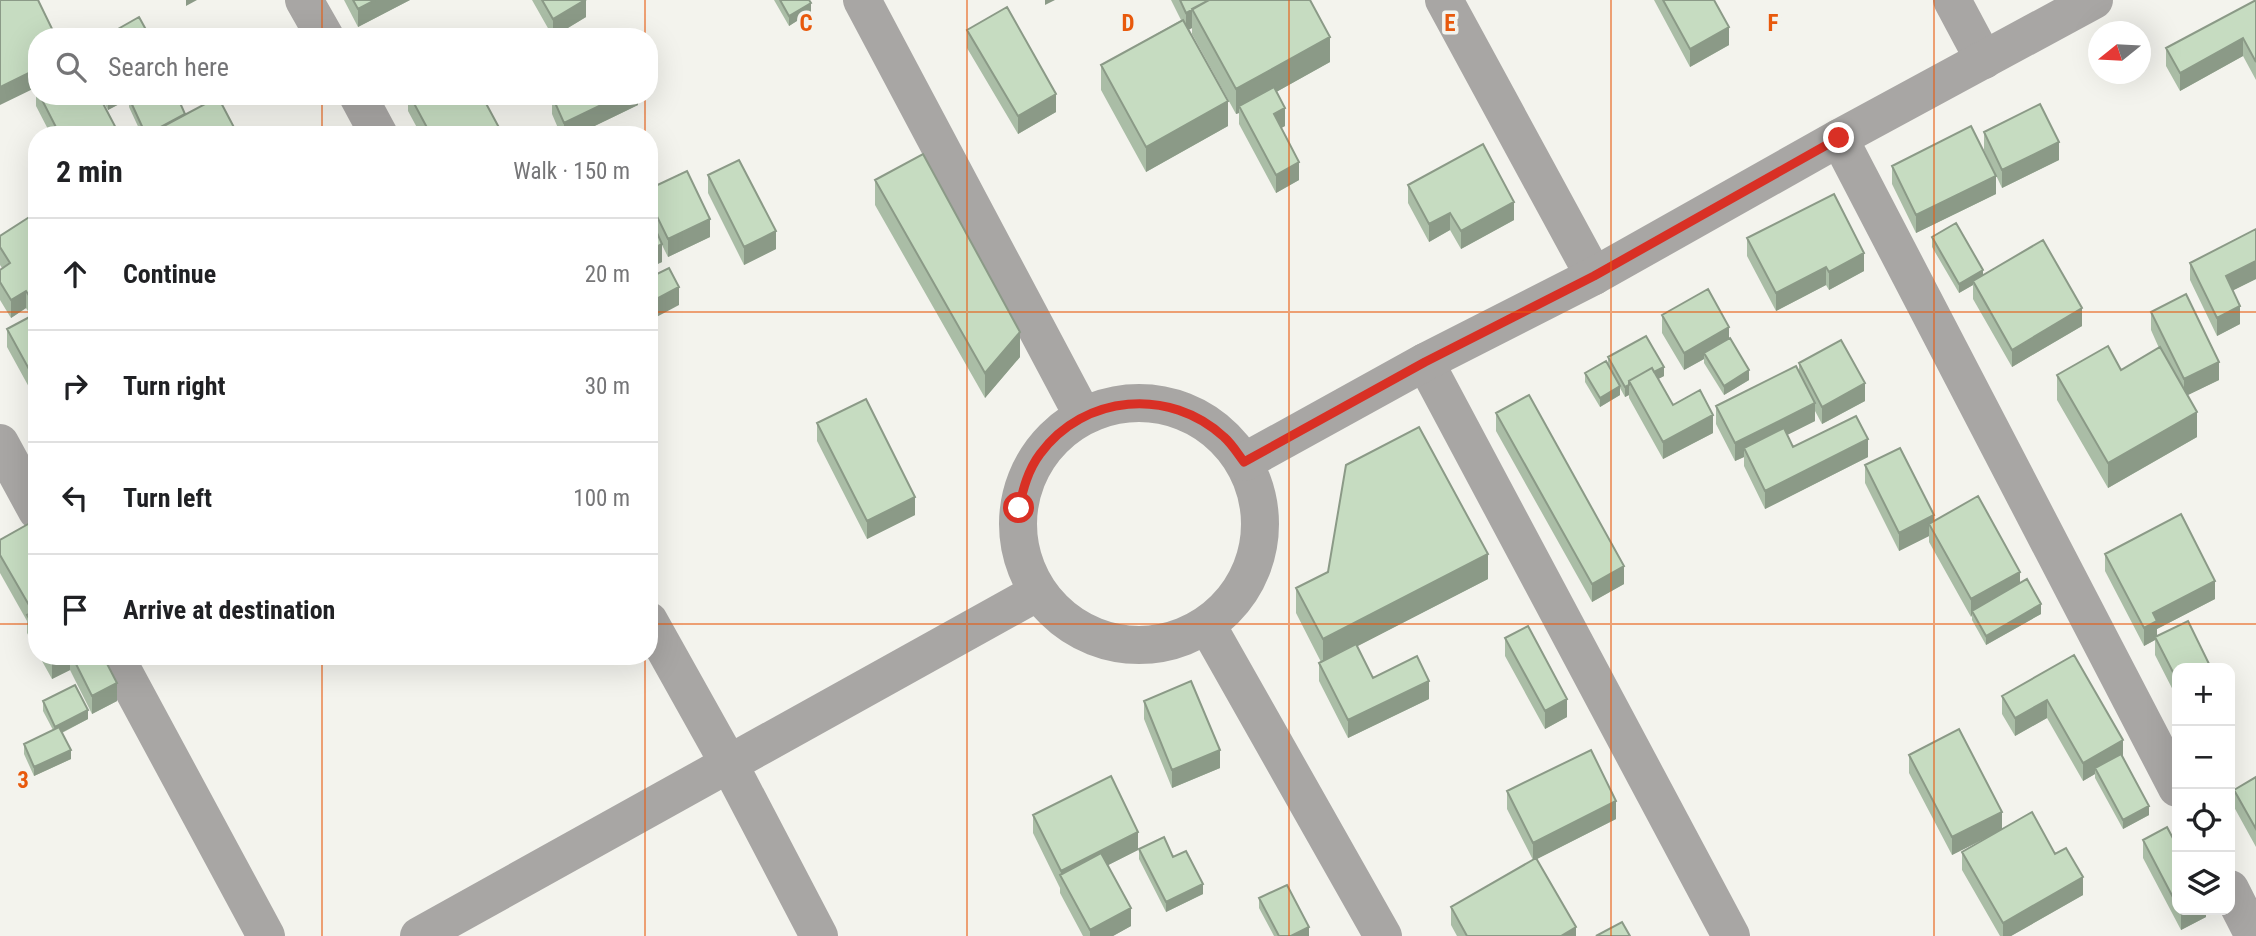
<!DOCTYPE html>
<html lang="en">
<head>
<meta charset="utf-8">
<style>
	body { margin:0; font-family:"Roboto Condensed",sans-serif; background:#f2f2f2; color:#202124 }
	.controls { position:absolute; right:21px; bottom:21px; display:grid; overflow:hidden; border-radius:14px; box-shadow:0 7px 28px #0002 }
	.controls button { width:63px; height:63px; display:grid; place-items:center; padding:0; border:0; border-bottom:2px solid #e0e0e0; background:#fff; color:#202124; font:35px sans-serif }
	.compass { position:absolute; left:2088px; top:21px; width:63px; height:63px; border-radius:50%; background:#fff; box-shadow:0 7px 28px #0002; rotate:252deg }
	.stop { position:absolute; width:21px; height:21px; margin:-16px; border:5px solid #d93025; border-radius:50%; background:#fff }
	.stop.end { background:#d93025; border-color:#fff; box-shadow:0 2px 7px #0008 }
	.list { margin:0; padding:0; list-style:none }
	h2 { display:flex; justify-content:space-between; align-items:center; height:91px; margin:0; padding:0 28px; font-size:30px }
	h2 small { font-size:23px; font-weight:400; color:#757577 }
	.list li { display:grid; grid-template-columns:46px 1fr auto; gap:21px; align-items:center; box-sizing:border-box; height:112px; padding:0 28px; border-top:2px solid #e0e0e0 }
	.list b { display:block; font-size:26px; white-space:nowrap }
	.list em { font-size:23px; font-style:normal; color:#757577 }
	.icon { flex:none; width:38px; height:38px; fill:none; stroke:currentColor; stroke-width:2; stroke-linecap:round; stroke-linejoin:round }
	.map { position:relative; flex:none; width:2256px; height:936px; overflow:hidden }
	.search { position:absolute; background:#fff; box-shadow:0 7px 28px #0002; left:28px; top:28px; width:630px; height:77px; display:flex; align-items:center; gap:18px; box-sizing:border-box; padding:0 24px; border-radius:28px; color:#757577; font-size:26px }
	.panel { position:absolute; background:#fff; box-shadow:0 7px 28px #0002; left:28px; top:126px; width:630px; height:539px; border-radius:28px }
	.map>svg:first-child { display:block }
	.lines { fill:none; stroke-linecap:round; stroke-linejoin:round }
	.minor { stroke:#a8a6a4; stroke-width:38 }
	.tertiary { stroke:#a8a6a4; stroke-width:38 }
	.wall { fill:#aabda6 }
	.shaded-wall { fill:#8b9a87 }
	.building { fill:#c6dcc1; stroke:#8b9a87; stroke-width:2 }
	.route { stroke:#d93025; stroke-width:9 }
	.grid { fill:none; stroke:#e8590c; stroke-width:2; stroke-opacity:0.55 }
	.grid-label { font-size:23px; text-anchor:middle; font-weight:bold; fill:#e8590c; stroke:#f3f3ed; stroke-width:7; stroke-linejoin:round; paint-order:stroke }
</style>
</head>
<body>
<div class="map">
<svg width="2256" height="936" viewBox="0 0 2256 936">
	<rect width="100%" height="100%" fill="#f3f3ed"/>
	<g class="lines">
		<path class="minor" d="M304 0 325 37
			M862 0 1083 416
			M1444 0 1594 276
			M1952 0 1984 60
			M358 96 379 135
			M1839 138 2177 788
			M1425 362 1731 936
			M1018 524a121 121 0 1 1 242 0a121 121 0 1 1-242 0Z
			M0 443 37 511
			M649 621 729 764 819 936
			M1207 625 1383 936
			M115 656 266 936
			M2230 889 2254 936
			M419 936 1038 592"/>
		<path class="tertiary" d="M1244 462 1425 362 1594 276 1839 138 2094 0"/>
	</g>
	<path class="wall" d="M344 0H410L358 27Z
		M532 0H586V17L553 37Z
		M774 0H809L811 12 789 26Z
		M1171 0H1310L1330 62 1276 92 1285 126 1281 128 1299 180 1276 193 1239 124V113L1236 114 1192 34V28L1188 30 1228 126 1146 172 1101 90V65L1181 20Z
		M1654 0H1714L1729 45 1690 67Z
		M2256 0V80L2243 56 2180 91 2166 66V48Z
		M967 30 1056 112 1018 134 967 48Z
		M36 88H37V96H99L117 135H51L36 106Z
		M100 96H177L185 114 238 135H142L129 107V99L108 110Z
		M408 96H482L503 135H421L408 111Z
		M552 96H638V105L576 135H561L552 114Z
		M1984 132 2059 160 2002 188 1984 150Z
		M1892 166 1996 194 1916 233 1892 184Z
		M708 175 776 249 744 265 708 193Z
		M875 180 1020 357 985 398 875 205Z
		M1408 185 1514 220 1461 249 1450 230 1429 242 1408 203Z
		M649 189 710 237 668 257 662 245V262L649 268Z
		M37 218V385L30 389 7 347V329L31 316 26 308 11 318 0 300V270L2 268 0 265V236Z
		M2256 229V279L2233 290 2240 324 2217 336 2190 280V263Z
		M1932 237 1983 275 2082 326 2012 367 1973 299V285L1959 293 1932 247Z
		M1747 238 1864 271 1829 290 1826 285 1776 311 1747 256Z
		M2151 312 2219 380 2187 395 2197 437 2108 488 2057 400V375L2121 370 2159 348 2151 330Z
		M1662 315 1729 338 1749 380 1724 395 1704 363V359L1684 370 1662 333Z
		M1608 357 1664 376 1658 379 1673 405 1713 433 1663 459 1629 398V395L1625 397 1620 388V395L1600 407 1585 382V373L1608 365Z
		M1799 363 1865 401 1822 424 1815 411V421L1787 435 1793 447 1868 457 1765 509 1744 466V457L1735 461 1716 424V406L1799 372Z
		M1496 413 1624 584 1592 602 1496 431Z
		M817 423 915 515 867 539 817 441Z
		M1865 465 1934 521 2020 584 2041 614 1986 645 1972 620V615L1971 617 1929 542V536L1899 551 1865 483Z
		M37 535V650L27 633V621L0 573V540Z
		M2105 554 2215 599 2157 629V636L2177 668V698L2155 655V640L2144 646 2105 571Z
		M1328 572 1488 579 1357 646 1373 678 1429 699 1348 738 1319 681V663L1321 662 1296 613V588Z
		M1505 638 1567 717 1545 729 1505 656Z
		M2074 655 2149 815 2123 829 2095 778V774L2083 781 2047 718 2015 736 2002 714V696Z
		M42 656H103L117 701 92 714 70 670 52 679 42 661Z
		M43 701 88 719 62 733 71 759 34 776 24 754V744L53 730 43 711Z
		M1144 701 1220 768 1172 788 1144 719Z
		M1909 755 2002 829 2055 854 2083 895 2011 936H2000L1962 870V852L2001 830 1952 855 1909 773Z
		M2256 777V847L2234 807V790Z
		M1507 791 1616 819 1537 859 1576 936H1457L1451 925V907L1533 860 1507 809Z
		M1033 815 1138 850 1108 865 1131 926 1113 936H1083L1060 893V888L1033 833Z
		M2143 840 2177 846V910H2206V917L2181 930 2143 858Z
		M1139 849 1173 857 1203 894 1166 912 1139 859Z
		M1259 898 1309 936H1274L1259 908Z"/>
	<path class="shaded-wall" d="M186 0H197L186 6Z
		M375 0H410L358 27V9Z
		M585 0H586V17L553 37V19Z
		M1045 0H1055L1045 5Z
		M811 3V12L789 26V16Z
		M1192 10V28L1186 31V13Z
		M1729 27V45L1690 67V49Z
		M1330 37V62L1242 111 1239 106V113L1236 114V89Z
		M2243 38V56L2180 91V73Z
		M37 69V87L0 105V87Z
		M1056 94V112L1018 134V116Z
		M108 96H134L108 110Z
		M620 96H638V105L576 135H564V123Z
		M1228 101V126L1146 172V147Z
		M1285 108V126L1274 132V114Z
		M117 130V135H107Z
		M2059 142V160L2002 188V170Z
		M1299 162V180L1276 193V175Z
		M1996 176V194L1916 233V215Z
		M1514 202V220L1461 249V231Z
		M1450 213V230L1429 242V224Z
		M710 219V237L668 257V239Z
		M776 231V249L744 265V247Z
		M662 244V262L649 268V251Z
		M1864 253V271L1829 290V272Z
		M2256 261V279L2226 294V276Z
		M1826 267V285L1776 311V293Z
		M1983 270V279L1973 281V285L1959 293V284Z
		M679 287V305L649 321V303Z
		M26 291V308L11 318V300Z
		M2240 306V324L2217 336V318Z
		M2082 308V326L2012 367V350Z
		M1729 327V344L1704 353V359L1684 370V353Z
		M1020 332V357L985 398V373Z
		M2219 362V380L2184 397V379Z
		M37 367V385L30 389V371Z
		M1664 367V376L1635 391 1631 384Z
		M1749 370V380L1724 395V386Z
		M1865 383V401L1822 424V407Z
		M1629 385V395L1625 397V387Z
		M1620 386V395L1600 407V398Z
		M1815 403V421L1747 455 1744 448V457L1735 461V443Z
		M2197 412V437L2108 488V463Z
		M1713 415V433L1663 459V442Z
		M1868 439V457L1765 509V491Z
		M915 497V515L867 539V521Z
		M1934 515V533L1929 524V536L1899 551V533Z
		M1488 554V579L1323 664V639Z
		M1624 566V584L1592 602V584Z
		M2020 572V589L1972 611V615L1971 617V599Z
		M2215 581V599L2157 629V639L2155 637V640L2144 646V628L2153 613Z
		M2041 604V614L1986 645V636Z
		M62 656H70V670L52 679V661Z
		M1429 681V699L1348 738V720Z
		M117 683V701L92 714V696Z
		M1567 699V717L1545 729V711Z
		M2047 700V718L2015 736V718Z
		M88 710V719L55 736V727Z
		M2123 740V758L2095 768V774L2083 781V763Z
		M71 750V759L34 776V767Z
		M1220 750V768L1172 788V770Z
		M1616 801V819L1533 861V843Z
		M2149 806V815L2123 829V820Z
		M2002 812V830L1952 855V837Z
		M1138 832V850L1067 886 1061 876V871Z
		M2083 877V895L2011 936H2003V923Z
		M1203 884V894L1166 912V902Z
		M1131 908V926L1113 936H1090V930Z
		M2185 910H2206V917L2181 930V912Z
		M1309 927V936H1291Z
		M1576 927V936H1561Z"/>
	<path class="building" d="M0 0H38L56 37H37V69L0 87Z
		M353 0H375L358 9Z
		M542 0H585L553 19Z
		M780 0H809L811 3 789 16Z
		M1180 0H1209L1186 13Z
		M1209 0H1310L1330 37 1236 89 1192 9Z
		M1663 0H1714L1729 27 1690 49Z
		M2256 0V62L2243 38 2180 73 2166 48Z
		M1007 7 1056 94 1018 116 967 30Z
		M139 17 150 37H104Z
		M1183 20 1228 101 1146 147 1101 65Z
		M1274 87 1285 108 1274 114 1299 162 1276 175 1239 106Z
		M40 96H99L117 130 107 135H60Z
		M132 96H177L185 114 146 135 129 98Z
		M410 96H482L503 135H431Z
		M552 96H620L564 123Z
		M218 97 238 135H147Z
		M2040 104 2059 142 2002 170 1984 132Z
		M1971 126 1996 176 1916 215 1892 166Z
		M556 130 558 135H546Z
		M1483 144 1514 202 1461 231 1450 213 1429 224 1408 185Z
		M923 154 1020 332 985 373 875 180Z
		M739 160 776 231 744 247 708 175Z
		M687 171 710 219 668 239 649 200V189Z
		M1834 194 1864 253 1829 272 1826 267 1776 293 1747 238Z
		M34 214 37 218 36 306 26 291 11 300 0 282V270L10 263 0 247V236Z
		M649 215 662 244 649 251Z
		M1956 223 1983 270 1959 284 1932 237Z
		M2256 229V261L2226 276 2240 306 2217 318 2190 263Z
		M2043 240 2082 308 2012 350 1973 281Z
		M669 268 679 287 649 303V274L651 277Z
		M1708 289 1729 327 1684 353 1662 315Z
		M2186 294 2219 362 2184 379 2151 312Z
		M37 313V367L30 371 7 329Z
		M1646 336 1664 367 1654 372 1652 368 1629 381V385L1625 387 1608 357Z
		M1730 338 1749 370 1724 386 1704 353Z
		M1841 340 1865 383 1822 407 1799 363Z
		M2108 346 2121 370 2160 347 2197 412 2108 463 2057 375Z
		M1606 361 1620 386 1600 398 1585 373Z
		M1796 366 1815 403 1735 443 1716 406Z
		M1652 368 1673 405 1700 390 1713 415 1663 442 1629 381Z
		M1529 395 1624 566 1592 584 1496 413Z
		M866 399 915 497 867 521 817 423Z
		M1856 416 1868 439 1765 491 1744 448 1784 428 1793 447Z
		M1419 427 1488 554 1323 639 1296 588 1328 572 1346 465Z
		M1900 448 1934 515 1899 533 1865 465Z
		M1978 496 2020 572 1971 599 1929 524Z
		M2181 514 2215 581 2153 613 2157 621 2144 628 2105 554Z
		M30 523 37 535V632L27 615 33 612 0 555V540Z
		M2027 579 2041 604 1986 636 1972 611Z
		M2188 621 2211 668H2177V680L2155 637Z
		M1528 626 1567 699 1545 711 1505 638Z
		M1356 644 1373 678 1417 656 1429 681 1348 720 1319 663Z
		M2074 655 2123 740 2083 763 2047 700 2015 718 2002 696Z
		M50 656H62L52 661Z
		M72 656H103L117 683 92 696Z
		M1191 681 1220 750 1172 770 1144 701Z
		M75 685 88 710 55 727 43 701Z
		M59 727 71 750 34 767 24 744Z
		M1959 729 2002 812 1952 837 1909 755Z
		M1591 750 1616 801 1533 843 1507 791Z
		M2121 754 2149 806 2123 820 2095 768Z
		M1111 776 1138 832 1061 871 1033 815Z
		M2256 777V829L2234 790Z
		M2032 812 2055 854 2066 848 2083 877 2003 923 1962 852Z
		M2167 827 2177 846V905L2143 840Z
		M1164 837 1173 857 1186 851 1203 884 1166 902 1139 849Z
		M1101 853 1131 908 1090 930 1060 875Z
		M1536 858 1576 927 1561 936H1467L1451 907Z
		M1287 885 1309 927 1291 936H1279L1259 898Z
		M1622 922 1630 936H1596Z"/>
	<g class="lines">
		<path class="route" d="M1019 508C1023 489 1028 470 1040 454 1084 394 1170 387 1224 437 1232 444 1238 454 1244 462L1425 362 1594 276 1839 138"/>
	</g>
	<path class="grid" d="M322 0V37M645 0V37M967 0V936M1289 0V936M1611 0V936M1934 0V936M322 96V135M645 96V135M0 312H37M649 312H2256M0 624H37M649 624H2256M322 656V936M645 656V936"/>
	<g class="grid-label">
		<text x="806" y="31">C</text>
		<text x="1128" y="31">D</text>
		<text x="1450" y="31">E</text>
		<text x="1773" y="31">F</text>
		<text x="23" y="788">3</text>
	</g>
</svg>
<div class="controls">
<button>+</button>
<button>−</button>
<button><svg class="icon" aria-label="locate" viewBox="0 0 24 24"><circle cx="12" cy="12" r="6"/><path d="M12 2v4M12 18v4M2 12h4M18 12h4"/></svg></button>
<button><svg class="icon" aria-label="layers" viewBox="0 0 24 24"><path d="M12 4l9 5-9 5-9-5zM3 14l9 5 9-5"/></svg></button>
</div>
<svg class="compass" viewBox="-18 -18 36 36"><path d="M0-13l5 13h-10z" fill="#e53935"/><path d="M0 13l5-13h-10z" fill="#757577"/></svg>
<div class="stop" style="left:1019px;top:508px"></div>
<div class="stop end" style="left:1839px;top:138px"></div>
<div class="search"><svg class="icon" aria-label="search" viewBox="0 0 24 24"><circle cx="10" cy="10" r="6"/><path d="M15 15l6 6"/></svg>Search here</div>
<section class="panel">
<h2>2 min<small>Walk · 150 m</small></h2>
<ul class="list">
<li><svg class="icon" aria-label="ahead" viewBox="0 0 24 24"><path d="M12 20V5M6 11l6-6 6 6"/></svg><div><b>Continue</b></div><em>20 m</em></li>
<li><svg class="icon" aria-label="right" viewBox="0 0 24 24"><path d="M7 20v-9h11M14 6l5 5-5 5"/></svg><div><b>Turn right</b></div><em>30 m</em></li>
<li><svg class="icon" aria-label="left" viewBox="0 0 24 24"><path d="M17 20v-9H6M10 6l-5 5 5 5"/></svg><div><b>Turn left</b></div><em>100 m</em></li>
<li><svg class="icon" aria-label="arrive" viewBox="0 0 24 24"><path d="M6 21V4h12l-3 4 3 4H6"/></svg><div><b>Arrive at destination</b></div></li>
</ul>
</section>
</div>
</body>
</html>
